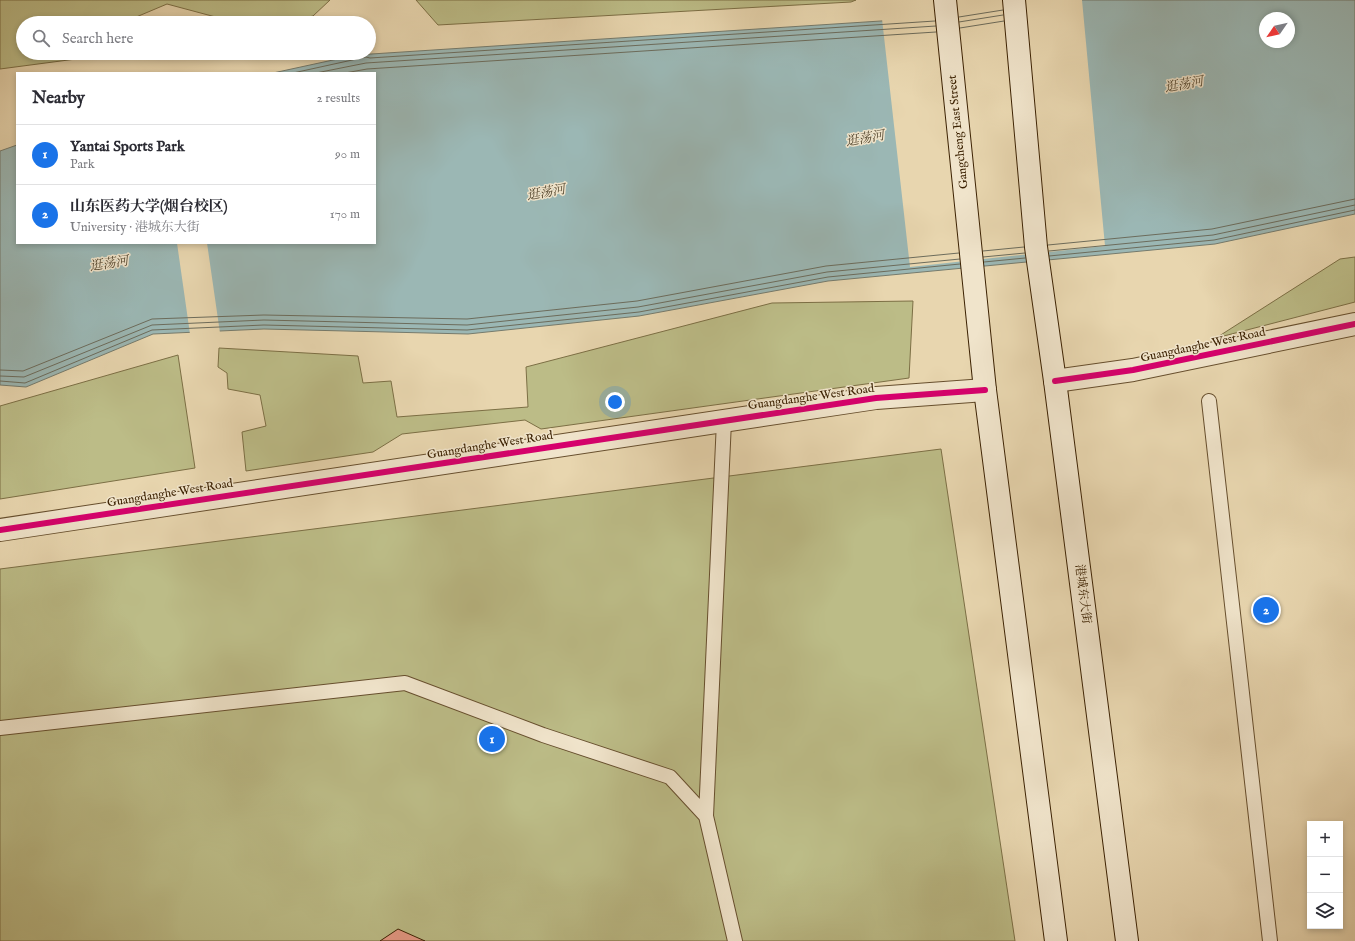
<!DOCTYPE html>
<html lang="en">
<head>
<meta charset="utf-8">
<style>
	body { margin:0; font-family:"IM FELL English","Noto Serif SC",serif; background:#f2f2f3; color:#2b2b33 }
	.controls { position:absolute; right:12px; bottom:12px; display:grid; overflow:hidden; border-radius:0px; box-shadow:0 2px 6px #0003 }
	.controls button { width:36px; height:36px; display:grid; place-items:center; padding:0; border:0; border-bottom:1px solid #e1e1e2; background:#fff; color:#2b2b33; font:20px sans-serif }
	.compass { position:absolute; left:1259px; top:12px; width:36px; height:36px; border-radius:50%; background:#fff; box-shadow:0 2px 6px #0003; rotate:236deg }
	.you { position:absolute; left:615px; top:402px; width:14px; height:14px; margin:-10px; border:3px solid #fff; border-radius:50%; background:#1a73e8; box-shadow:0 0 0 6px #1a73e833 }
	.badge { display:grid; place-items:center; width:26px; height:26px; border-radius:50%; background:#1a73e8; color:#fff; font-size:13px; font-weight:700 }
	.pin { position:absolute; translate:-50% -50%; border:2px solid #fff; box-shadow:0 1px 4px #0006 }
	.list { margin:0; padding:0; list-style:none }
	h2 { display:flex; justify-content:space-between; align-items:center; height:52px; margin:0; padding:0 16px; font-size:17px }
	h2 small { font-size:13px; font-weight:400; color:#7c7c81 }
	.list li { display:grid; grid-template-columns:26px 1fr auto; gap:12px; align-items:center; box-sizing:border-box; height:60px; padding:0 16px; border-top:1px solid #e1e1e2 }
	.list b { display:block; font-size:15px; white-space:nowrap }
	.list p { margin:0; font-size:13px; white-space:nowrap; color:#7c7c81 }
	.list em { font-size:13px; font-style:normal; color:#7c7c81 }
	.icon { flex:none; width:22px; height:22px; fill:none; stroke:currentColor; stroke-width:2; stroke-linecap:round; stroke-linejoin:round }
	.map { position:relative; flex:none; width:1355px; height:941px; overflow:hidden }
	.search { position:absolute; background:#fff; box-shadow:0 2px 6px #0003; left:16px; top:16px; width:360px; height:44px; display:flex; align-items:center; gap:10px; box-sizing:border-box; padding:0 14px; border-radius:22px; color:#7c7c81; font-size:15px }
	.panel { position:absolute; background:#fff; box-shadow:0 2px 6px #0003; left:16px; top:72px; width:360px; height:172px; border-radius:0px }
	.map>svg:first-child { display:block }
	.green { fill:#bcbc87; stroke:#7c6f45 }
	.water { fill:#9bb7b4; stroke:#757b6d; fill-rule:evenodd }
	.pier { fill:#e8d6af }
	.lines { fill:none; stroke-linecap:round; stroke-linejoin:round }
	.shore { stroke:#6c6c5c; stroke-width:1 }
	.building { fill:#e69a86; stroke:#3c2203 }
	.lane-casing { stroke:#674f2e; stroke-width:16 }
	.street-casing { stroke:#674f2e; stroke-width:24 }
	.secondary-casing { stroke:#3c2203; stroke-width:24 }
	.lane { stroke:#f0e4cb; stroke-width:14 }
	.street { stroke:#f0e4cb; stroke-width:22 }
	.secondary { stroke:#f0e4cb; stroke-width:22 }
	.cycleway-casing { stroke:#f0e4cb; stroke-width:8 }
	.cycleway { stroke:#d6006c; stroke-width:6 }
	.labels { text-anchor:middle; dominant-baseline:central; stroke-width:3; stroke-linejoin:round; paint-order:stroke }
	.street-label { font-size:12px; fill:#3c2203; stroke:#f0e4cb }
	.water-label { font-size:13px; font-style:italic; fill:#54472f; stroke:#f0e4cb }
</style>
</head>
<body>
<div class="map">
<svg width="1355" height="941" viewBox="0 0 1355 941">
	<rect width="100%" height="100%" fill="#e8d6af"/>
	<filter id="stains"><feTurbulence type="fractalNoise" baseFrequency=".005" numOctaves="4"/><feColorMatrix values="0 0 0 0 .2 0 0 0 0 .09 0 0 0 0 .02 0 0 0 .5 -.17"/></filter>
	<radialGradient id="worn" r=".72"><stop offset=".6" stop-color="#630" stop-opacity="0"/><stop offset="1" stop-color="#630" stop-opacity=".3"/></radialGradient>
	<path class="green" d="M0 0H330L313 16 284 23H238L167 4 122 23H23V53H95L91 57 0 69Z
		M416 0H856L851 2 438 25Z
		M1355 257V302L1216 338 1340 259Z
		M913 301 909 378 541 429 525 420 402 434 373 452 246 471 242 432 266 426 260 395 228 389 227 373 218 367 219 348 358 356 363 383 391 381 397 417 528 407 526 367 772 303Z
		M178 355 195 468 0 499V406Z
		M941 449 1015 941H0V569Z"/>
	<path class="water" d="M1042 0H1355V214L1215 244 828 281 639 316 468 334 264 329 153 334 26 387 0 385V151L17 145V243H375V73H273L356 55 927 18ZM1265 18H1289V42H1265Z"/>
	<path class="pier" d="M1030 0H1082L1105 246 910 267 882 19 927 16Z
		M177 243H207L220 333 190 334Z"/>
	<g class="lines">
		<path class="shore" d="M959 17 1003 10
			M959 22 1003 15
			M960 28 1004 21
			M293 73 366 57 370 58 935 21
			M316 73 366 63 936 26
			M345 73 367 69 936 32
			M1048 245 1212 229 1355 199
			M983 251 1024 247
			M1049 251 1213 235 1355 205
			M1049 256 1214 240 1355 210
			M983 257 1025 253
			M984 262 1025 258
			M0 370 23 371 152 319 264 315 467 319 637 301 826 266 959 253
			M0 376 24 377 152 325 264 320 467 325 638 307 827 272 960 259
			M0 381 25 383 152 330 264 325 467 330 639 312 828 277 960 264"/>
	</g>
	<path class="building" d="M398 929 425 941H380Z"/>
	<g class="lines">
		<g class="lane-casing">
			<path id="lane" d="M1209 401 1270 941
				M0 728 405 683 543 735 670 777 706 816 735 941
				M706 816 724 421"/>
		</g>
		<g class="street-casing">
			<path id="street" d="M1055 381 1133 370 1355 324
				M0 530 876 398 985 390"/>
		</g>
		<g class="secondary-casing">
			<path id="secondary" d="M945 0 985 390 1056 941
				M1014 0 1036 247 1055 381 1127 941"/>
		</g>
		<use href="#lane" class="lane"/>
		<use href="#street" class="street"/>
		<use href="#secondary" class="secondary"/>
		<g class="cycleway-casing">
			<path id="cycleway" d="M1055 381 1133 370 1355 324
				M0 530 876 398 985 390"/>
		</g>
		<use href="#cycleway" class="cycleway"/>
	</g>
	<g class="labels">
		<g class="street-label">
			<text transform="translate(958 132) rotate(-96)">Gangcheng East Street</text>
			<text transform="translate(1203 345) rotate(-12)">Guangdanghe West Road</text>
			<text transform="translate(811 397) rotate(-8)">Guangdanghe West Road</text>
			<text transform="translate(490 445) rotate(-9)">Guangdanghe West Road</text>
			<text transform="translate(170 493) rotate(-9)">Guangdanghe West Road</text>
			<text transform="translate(1083 594) rotate(83)">港城东大街</text>
		</g>
		<g class="water-label">
			<text transform="translate(1184 85) rotate(-10)">逛荡河</text>
			<text transform="translate(865 139) rotate(-10)">逛荡河</text>
			<text transform="translate(546 193) rotate(-10)">逛荡河</text>
			<text transform="translate(109 264) rotate(-9)">逛荡河</text>
		</g>
	</g>
	<rect width="100%" height="100%" filter="url(#stains)"/>
	<rect width="100%" height="100%" fill="url(#worn)"/>
</svg>
<div class="controls">
<button>+</button>
<button>−</button>
<button><svg class="icon" aria-label="layers" viewBox="0 0 24 24"><path d="M12 4l9 5-9 5-9-5zM3 14l9 5 9-5"/></svg></button>
</div>
<svg class="compass" viewBox="-18 -18 36 36"><path d="M0-13l5 13h-10z" fill="#e53935"/><path d="M0 13l5-13h-10z" fill="#7c7c81"/></svg>
<div class="you"></div>
<div class="pin badge" style="left:492px;top:739px">1</div>
<div class="pin badge" style="left:1266px;top:610px">2</div>
<div class="search"><svg class="icon" aria-label="search" viewBox="0 0 24 24"><circle cx="10" cy="10" r="6"/><path d="M15 15l6 6"/></svg>Search here</div>
<section class="panel">
<h2>Nearby<small>2 results</small></h2>
<ul class="list">
<li><span class="badge">1</span><div><b>Yantai Sports Park</b><p>Park</p></div><em>90 m</em></li>
<li><span class="badge">2</span><div><b>山东医药大学(烟台校区)</b><p>University · 港城东大街</p></div><em>170 m</em></li>
</ul>
</section>
</div>
</body>
</html>
